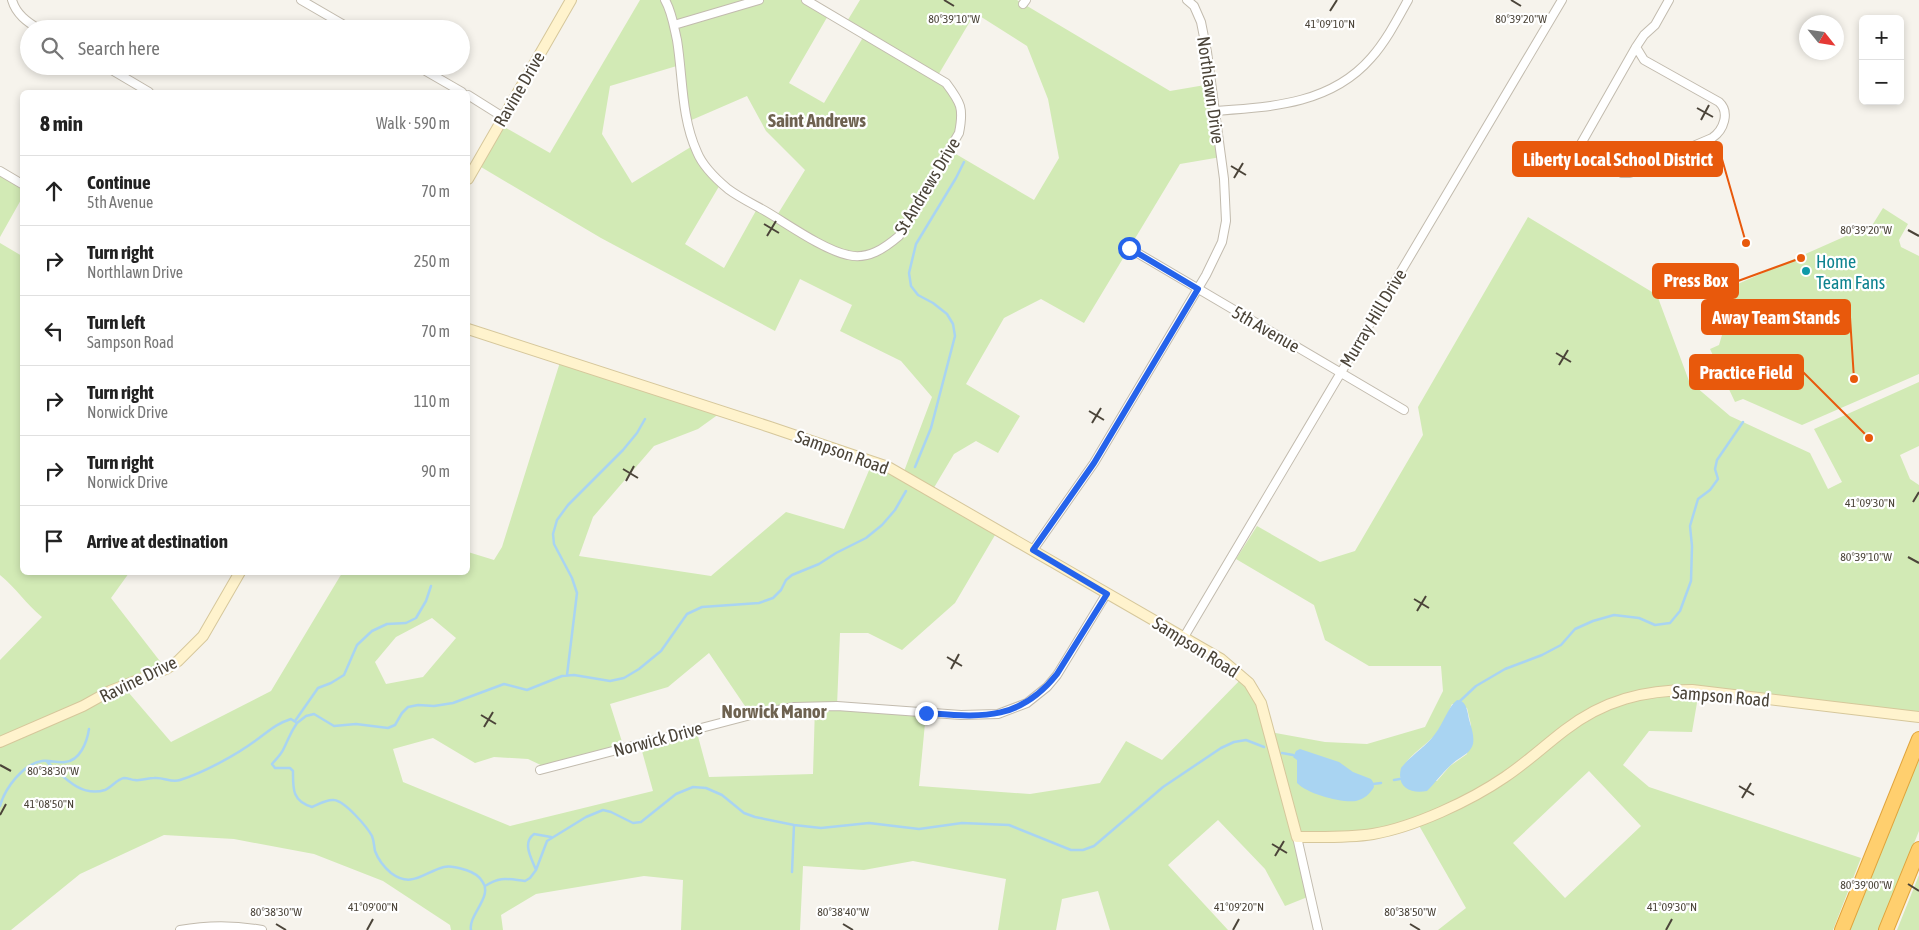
<!DOCTYPE html>
<html lang="en">
<head>
<meta charset="utf-8">
<style>
	body { margin:0; font-family:"Asap Condensed",sans-serif; background:#f6f6f6; color:#222 }
	.controls { position:absolute; right:15px; top:15px; display:grid; overflow:hidden; border-radius:8px; box-shadow:0 2px 8px #0003 }
	.controls button { width:45px; height:45px; display:grid; place-items:center; padding:0; border:0; border-bottom:1px solid #e0e0e0; background:#fff; color:#222; font:25px sans-serif }
	.compass { position:absolute; left:1799px; top:15px; width:45px; height:45px; border-radius:50%; background:#fff; box-shadow:0 2px 8px #0003; rotate:120deg }
	.stop { position:absolute; width:15px; height:15px; margin:-11px; border:4px solid #2563eb; border-radius:50%; background:#fff }
	.stop.end { background:#2563eb; border-color:#fff; box-shadow:0 1px 5px #0008 }
	.list { margin:0; padding:0; list-style:none }
	h2 { display:flex; justify-content:space-between; align-items:center; height:65px; margin:0; padding:0 20px; font-size:21px }
	h2 small { font-size:16px; font-weight:400; color:#767676 }
	.list li { display:grid; grid-template-columns:32px 1fr auto; gap:15px; align-items:center; box-sizing:border-box; height:70px; padding:0 20px; border-top:1px solid #e0e0e0 }
	.list b { display:block; font-size:19px; white-space:nowrap }
	.list p { margin:0; font-size:16px; white-space:nowrap; color:#767676 }
	.list em { font-size:16px; font-style:normal; color:#767676 }
	.icon { flex:none; width:28px; height:28px; fill:none; stroke:currentColor; stroke-width:2; stroke-linecap:round; stroke-linejoin:round }
	.map { position:relative; flex:none; width:1919px; height:930px; overflow:hidden }
	.search { position:absolute; background:#fff; box-shadow:0 2px 8px #0003; left:20px; top:20px; width:450px; height:55px; display:flex; align-items:center; gap:12px; box-sizing:border-box; padding:0 18px; border-radius:28px; color:#767676; font-size:19px }
	.panel { position:absolute; background:#fff; box-shadow:0 2px 8px #0003; left:20px; top:90px; width:450px; height:485px; border-radius:8px }
	.map>svg:first-child { display:block }
	.green { fill:#d2eab5; fill-rule:evenodd }
	.water { fill:#a9d4f2 }
	.lines { fill:none; stroke-linecap:round; stroke-linejoin:round }
	.stream { stroke:#a9d4f2; stroke-width:2.5 }
	.street-casing { stroke:#c2bbae; stroke-width:10 }
	.secondary-casing { stroke:#d6c79b; stroke-width:12 }
	.highway-casing { stroke:#e0a43c; stroke-width:16 }
	.street { stroke:#fff; stroke-width:8 }
	.secondary { stroke:#fff3cd; stroke-width:10 }
	.highway { stroke:#ffcf6e; stroke-width:14 }
	.route { stroke:#2563eb; stroke-width:6 }
	.ticks { fill:none; stroke:#4b4439; stroke-width:2 }
	.culture-dot { fill:#0f9aa8; stroke:#fff; stroke-width:2 }
	.labels { text-anchor:middle; dominant-baseline:central; stroke-width:4.5; stroke-linejoin:round; paint-order:stroke }
	.street-label { font-size:18px; fill:#4b4439; stroke:#fff }
	.culture-label { font-size:18px; fill:#0d838f; stroke:#fff; text-anchor:start }
	.neighbourhood-label { font-size:19px; font-weight:bold; fill:#6e6250; stroke:#fff }
	.ticks-label { font-size:12px; text-anchor:middle; fill:#4b4439; stroke:#fff; stroke-width:4.5; stroke-linejoin:round; paint-order:stroke }
	.leader { fill:none; stroke:#e8590c; stroke-width:2 }
	.callout-dot { fill:#e8590c; stroke:#fff; stroke-width:2 }
	.callout { fill:#e8590c; stroke:#e8590c; stroke-width:2 }
	.callout-label { font-size:19px; text-anchor:middle; font-weight:bold; fill:#fff }
</style>
</head>
<body>
<div class="map">
<svg width="1919" height="930" viewBox="0 0 1919 930">
	<rect width="100%" height="100%" fill="#f6f3ec"/>
	<path class="green" d="M640 0H806L829 14 789 83 824 103 865 34 846 23 860 0H1017L1170 91 1211 84 1221 157 1180 164 1084 323 1041 299 1004 318 966 384 1020 416 998 453 976 441 954 454 932 491 998 530 955 603 902 650 868 633H840L837 706 926 713 919 786 1030 794 1100 783 1126 741 1162 760 1243 677 1270 732 1325 742 1367 744 1425 727 1443 691 1441 666H1369L1325 640 1314 605 1236 559 1257 526 1320 562 1355 551 1423 435 1418 407 1528 217 1657 295 1689 381 1730 416 1810 453 1828 489 1842 482 1814 429 1919 382V446L1900 455 1910 479 1919 485V712L1699 691 1692 732 1649 731 1623 765 1649 787 1861 858 1833 930H1438L1466 908 1417 822 1398 829 1299 840 1310 896 1285 906 1265 869 1218 820 1168 865 1228 930H1110L1098 891 1062 899 1056 930H998L1006 879 913 861 864 870 803 866 800 930H681L683 880 644 876 536 894 501 915 503 930H451L450 925 383 881 314 854 234 839 164 835 80 874 11 930H0V660L42 617C26 604 16 588 0 575V243L22 256V572L129 573 111 598 166 669 123 686 171 742 271 691 342 573 468 572V552L494 560 502 547 561 359 723 411 698 429 654 446 593 517 579 556 711 576 786 512 844 529 873 461 903 474 932 397 901 361 840 331 852 305 800 279 775 331 601 238 476 164 499 124 550 153ZM975 13 1027 46 1048 99 1059 158 1034 200 949 150C965 108 969 111 937 77ZM680 65 687 122 747 96 766 131 805 170 776 217 758 207 724 268 685 244 721 183 694 145 632 183 602 134 610 86ZM432 618 456 638 423 677 386 684 375 662 396 637ZM709 653 751 715 815 706 813 774 709 777 696 729 640 744 653 791 510 826 403 782 393 749 433 738 475 763 494 757 528 759 547 768 624 748 610 704 668 687ZM1452 704 1467 708 1471 725 1467 754 1450 766 1437 781H1401C1398 760 1423 749 1435 735 1442 726 1447 715 1452 704ZM1589 771 1641 826 1565 898 1513 843Z
		M0 171 22 184V198L0 237Z
		M1883 208 1908 224 1899 240 1901 247 1919 256V374L1802 425 1743 399 1735 402 1710 349 1719 345 1725 325 1713 295 1873 224Z
		M1919 759V831L1879 930H1848Z
		M1919 875V930H1897Z"/>
	<path class="water" d="M1457 700C1465 701 1466 706 1468 714 1469 723 1475 733 1473 744 1471 751 1466 754 1460 758 1447 766 1438 780 1427 791 1411 794 1396 788 1401 768 1411 755 1426 747 1435 734 1443 724 1448 707 1457 700Z
		M1300 749 1339 762 1353 772 1371 779 1373 782 1374 787C1370 794 1364 799 1356 801 1340 803 1308 794 1297 783V760L1293 757 1296 751Z"/>
	<g class="lines">
		<path class="stream" d="M915 467 931 428 955 336 953 324 947 314 933 303 918 295 911 286 909 273 916 244 956 178 964 162
			M435 573 436 572
			M567 675 577 593 572 578 554 544 553 534 557 520 568 505 623 450 637 433 645 419
			M1460 701 1476 686 1505 669 1542 655 1561 645 1575 629 1593 621 1614 615 1639 618 1655 625 1670 623 1680 611 1691 581 1692 546 1690 526 1698 499 1710 490 1718 479 1715 469 1717 460 1743 422
			M295 721 318 688 331 683 344 675 357 645 372 631 387 624 406 623 416 618 426 601 431 586
			M297 723C290 733 289 738 284 748 281 755 276 759 272 764L275 768H290L293 771C293 789 292 801 312 807 319 804 327 799 334 800 345 801 367 827 372 836 374 841 374 846 375 851 378 859 384 867 391 873 412 889 424 872 444 867 451 865 459 868 466 870 472 872 479 876 482 881 494 896 468 915 471 930
			M1282 753 1293 755
			M46 761C62 775 80 798 105 790 112 787 117 779 124 778 128 778 132 780 135 780 141 781 148 778 154 778 164 777 171 783 180 780 203 773 236 755 255 741 268 732 275 724 291 719L297 723 306 716 314 714 334 726 356 724 388 728 395 725 402 713 408 707 418 705 434 706 453 703 504 684 527 690 562 676 574 675 610 681 624 678 639 669 661 651 687 614 702 607 759 603 773 598 781 590 786 580 792 575 819 564 836 553 866 538 882 525 895 510 906 491
			M1394 780 1400 779
			M1373 784 1381 783
			M0 806C5 788 23 764 42 761 50 760 57 763 65 762 80 761 87 742 89 729
			M536 870C531 857 522 843 534 834L551 837
			M792 872 794 825
			M485 886C501 876 507 879 525 881L530 878 536 870 547 841 586 817 603 810 611 812 633 823 641 822 676 794 693 787 706 788 722 795 744 813 755 817 794 825 821 828 869 823 919 829 962 823 1009 825 1071 850H1083L1094 846 1163 787 1221 748 1234 742 1246 740 1264 747"/>
		<g class="street-casing">
			<path id="street" d="M12 0C16 14 27 22 39 29
				M301 0 351 29
				M665 0C672 12 674 27 677 40 683 77 681 117 697 152 703 167 716 179 728 189 740 198 755 205 767 212 789 225 824 250 848 255 868 260 885 248 899 236L959 133C964 108 961 103 946 83L806 0
				M1023 4 1026 0
				M674 25 759 0
				M1636 47 1644 60 1719 102C1730 112 1724 130 1712 138L1630 173H1622L1578 149 1636 47 1644 35 1655 25 1669 0
				M105 66 149 92
				M417 66 462 92
				M468 95 503 117
				M1215 111C1272 107 1331 104 1371 58 1386 41 1397 20 1408 0
				M0 171 22 184
				M1129 248 1404 410
				M1033 550 1094 463 1206 275 1222 242 1226 221 1224 179 1207 52 1201 22 1194 6 1187 0
				M1184 637 1562 0
				M540 770 751 715 794 707 837 706 961 715 998 714 1027 703 1047 687 1057 675 1107 593
				M1297 837 1318 930
				M180 930C207 925 235 925 262 930"/>
		</g>
		<g class="secondary-casing">
			<path id="secondary" d="M468 179 571 0
				M468 329 770 427 888 467 1221 659 1249 683 1261 703 1297 837C1322 837 1348 838 1373 834 1414 827 1470 801 1505 777 1526 763 1544 746 1565 730 1604 700 1644 690 1692 690L1919 717
				M0 742 83 706 110 691 166 669 178 661 203 636 240 572"/>
		</g>
		<g class="highway-casing">
			<path id="highway" d="M1842 930 1919 739
				M1886 930 1919 849"/>
		</g>
		<use href="#street" class="street"/>
		<use href="#secondary" class="secondary"/>
		<use href="#highway" class="highway"/>
	</g>
	<g class="lines">
		<path class="route" d="M926 713C981 717 1019 722 1057 674L1107 594 1033 550 1094 463 1198 289 1129 248"/>
	</g>
	<path class="ticks" d="M944 0 954 6M1511 0 1521 6M1330 11 1337 0M1697 108 1713 117M1701 120 1709 105M1231 166 1246 175M1234 178 1243 163M764 224 779 233M1908 230 1919 236M767 236 776 221M1556 353 1571 362M1559 365 1568 350M1089 411 1104 420M1092 423 1101 408M623 469 638 478M626 481 634 466M1913 502 1919 492M1908 557 1919 563M1414 599 1429 608M1417 611 1426 596M947 657 962 666M951 669 959 654M481 715 496 724M484 727 493 712M0 765 11 771M1739 786 1754 795M1742 798 1751 783M0 815 6 804M1272 844 1287 853M1275 856 1284 841M1908 884 1919 891M276 924 286 930M843 924 853 930M1410 924 1420 930M367 930 373 919M1233 930 1239 919M1666 930 1672 919"/>
	<circle class="culture-dot" cx="1806" cy="271" r="5"/>
	<g class="labels">
		<g class="street-label">
			<text transform="translate(519 89) rotate(-60)">Ravine Drive</text>
			<text transform="translate(1211 90) rotate(82)">Northlawn Drive</text>
			<text transform="translate(927 186) rotate(-59)">St Andrews Drive</text>
			<text transform="translate(1373 318) rotate(-59)">Murray Hill Drive</text>
			<text transform="translate(1266 329) rotate(30)">5th Avenue</text>
			<text transform="translate(842 452) rotate(20)">Sampson Road</text>
			<text transform="translate(1196 647) rotate(32)">Sampson Road</text>
			<text transform="translate(138 679) rotate(-26)">Ravine Drive</text>
			<text transform="translate(1721 696) rotate(5)">Sampson Road</text>
			<text transform="translate(658 739) rotate(-15)">Norwick Drive</text>
		</g>
		<g class="culture-label">
			<text x="1816" y="261">Home<tspan x="1816" dy="21">Team Fans</tspan></text>
		</g>
		<g class="neighbourhood-label">
			<text x="817" y="120">Saint Andrews</text>
			<text x="774" y="711">Norwick Manor</text>
		</g>
	</g>
	<g class="ticks-label">
		<text x="954" y="23">80°39'10"W</text>
		<text x="1521" y="23">80°39'20"W</text>
		<text x="1330" y="28">41°09'10"N</text>
		<text x="1866" y="234">80°39'20"W</text>
		<text x="1870" y="507">41°09'30"N</text>
		<text x="1866" y="561">80°39'10"W</text>
		<text x="53" y="775">80°38'30"W</text>
		<text x="49" y="808">41°08'50"N</text>
		<text x="1866" y="889">80°39'00"W</text>
		<text x="373" y="911">41°09'00"N</text>
		<text x="1239" y="911">41°09'20"N</text>
		<text x="1672" y="911">41°09'30"N</text>
		<text x="276" y="916">80°38'30"W</text>
		<text x="843" y="916">80°38'40"W</text>
		<text x="1410" y="916">80°38'50"W</text>
	</g>
	<path class="leader" d="M1746 243L1722 159M1801 258L1738 281M1854 379L1850 317M1869 438L1803 372"/>
	<g class="callout-dot">
		<circle cx="1746" cy="243" r="5"/>
		<circle cx="1801" cy="258" r="5"/>
		<circle cx="1854" cy="379" r="5"/>
		<circle cx="1869" cy="438" r="5"/>
	</g>
	<g class="callout">
		<rect x="1513" y="142" width="209" height="34" rx="5"/>
		<rect x="1653" y="264" width="85" height="34" rx="5"/>
		<rect x="1702" y="300" width="148" height="34" rx="5"/>
		<rect x="1690" y="355" width="113" height="34" rx="5"/>
	</g>
	<g class="callout-label">
		<text x="1618" y="166">Liberty Local School District</text>
		<text x="1696" y="287">Press Box</text>
		<text x="1776" y="324">Away Team Stands</text>
		<text x="1746" y="379">Practice Field</text>
	</g>
</svg>
<div class="controls">
<button>+</button>
<button>−</button>
</div>
<svg class="compass" viewBox="-18 -18 36 36"><path d="M0-13l5 13h-10z" fill="#e53935"/><path d="M0 13l5-13h-10z" fill="#767676"/></svg>
<div class="stop" style="left:1129px;top:248px"></div>
<div class="stop end" style="left:926px;top:713px"></div>
<div class="search"><svg class="icon" aria-label="search" viewBox="0 0 24 24"><circle cx="10" cy="10" r="6"/><path d="M15 15l6 6"/></svg>Search here</div>
<section class="panel">
<h2>8 min<small>Walk · 590 m</small></h2>
<ul class="list">
<li><svg class="icon" aria-label="ahead" viewBox="0 0 24 24"><path d="M12 20V5M6 11l6-6 6 6"/></svg><div><b>Continue</b><p>5th Avenue</p></div><em>70 m</em></li>
<li><svg class="icon" aria-label="right" viewBox="0 0 24 24"><path d="M7 20v-9h11M14 6l5 5-5 5"/></svg><div><b>Turn right</b><p>Northlawn Drive</p></div><em>250 m</em></li>
<li><svg class="icon" aria-label="left" viewBox="0 0 24 24"><path d="M17 20v-9H6M10 6l-5 5 5 5"/></svg><div><b>Turn left</b><p>Sampson Road</p></div><em>70 m</em></li>
<li><svg class="icon" aria-label="right" viewBox="0 0 24 24"><path d="M7 20v-9h11M14 6l5 5-5 5"/></svg><div><b>Turn right</b><p>Norwick Drive</p></div><em>110 m</em></li>
<li><svg class="icon" aria-label="right" viewBox="0 0 24 24"><path d="M7 20v-9h11M14 6l5 5-5 5"/></svg><div><b>Turn right</b><p>Norwick Drive</p></div><em>90 m</em></li>
<li><svg class="icon" aria-label="arrive" viewBox="0 0 24 24"><path d="M6 21V4h12l-3 4 3 4H6"/></svg><div><b>Arrive at destination</b></div></li>
</ul>
</section>
</div>
</body>
</html>
